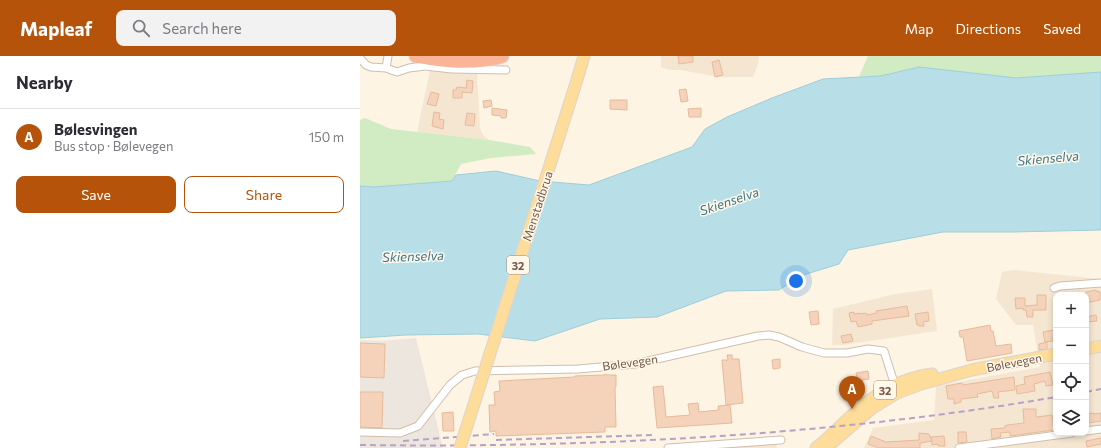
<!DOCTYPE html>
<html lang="en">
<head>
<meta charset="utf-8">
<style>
	body { margin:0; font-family:Commissioner,sans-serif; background:#f2f2f3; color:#2b2b33 }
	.controls { position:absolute; right:12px; bottom:12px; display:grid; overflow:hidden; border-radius:8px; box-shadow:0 2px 6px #0003 }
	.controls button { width:36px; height:36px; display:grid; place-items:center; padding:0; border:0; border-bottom:1px solid #e1e1e2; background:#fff; color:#2b2b33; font:20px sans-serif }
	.you { position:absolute; left:436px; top:225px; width:14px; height:14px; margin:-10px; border:3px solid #fff; border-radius:50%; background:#1a73e8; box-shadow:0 0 0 6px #1a73e833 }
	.badge { display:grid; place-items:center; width:26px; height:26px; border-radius:50%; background:#b45309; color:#fff; font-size:13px; font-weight:700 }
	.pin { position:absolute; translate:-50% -33px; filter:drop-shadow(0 1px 2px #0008) }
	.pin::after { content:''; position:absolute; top:21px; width:14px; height:12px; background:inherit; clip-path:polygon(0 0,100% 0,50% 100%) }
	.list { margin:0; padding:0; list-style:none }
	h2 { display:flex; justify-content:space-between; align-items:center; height:52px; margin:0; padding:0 16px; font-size:17px }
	h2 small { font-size:13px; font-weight:400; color:#7c7c81 }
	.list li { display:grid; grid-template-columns:26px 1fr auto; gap:12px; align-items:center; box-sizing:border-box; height:56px; padding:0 16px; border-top:1px solid #e1e1e2 }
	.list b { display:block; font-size:15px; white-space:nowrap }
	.list p { margin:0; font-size:13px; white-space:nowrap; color:#7c7c81 }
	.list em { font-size:13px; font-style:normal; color:#7c7c81 }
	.actions { display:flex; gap:8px; padding:12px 16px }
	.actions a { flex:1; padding:9px 0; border:1px solid #b45309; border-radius:8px; text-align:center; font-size:14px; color:#b45309 }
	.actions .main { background:#b45309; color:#fff }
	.icon { flex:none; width:22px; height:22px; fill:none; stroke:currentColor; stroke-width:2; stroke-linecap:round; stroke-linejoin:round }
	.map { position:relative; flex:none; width:741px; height:392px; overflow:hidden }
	header { display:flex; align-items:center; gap:24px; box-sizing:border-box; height:56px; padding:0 20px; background:#b45309; color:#fff }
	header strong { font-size:19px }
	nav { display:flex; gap:22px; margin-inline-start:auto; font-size:14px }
	.search { width:280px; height:36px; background:#f2f2f3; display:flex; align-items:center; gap:10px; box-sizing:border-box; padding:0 14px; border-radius:8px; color:#7c7c81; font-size:15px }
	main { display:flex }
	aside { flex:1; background:#fff }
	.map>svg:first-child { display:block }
	.residential { fill:#f5e6d2; fill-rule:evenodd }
	.industrial { fill:#ede6df }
	.green { fill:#d1ebc2 }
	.water { fill:#b8dfe8; stroke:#9dceda }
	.building { fill:#f4d3ba; stroke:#e7ba9a }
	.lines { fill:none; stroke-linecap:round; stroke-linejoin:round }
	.street-casing { stroke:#d1beac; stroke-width:9 }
	.primary-casing { stroke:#dcd4cf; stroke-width:13 }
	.highway-casing { stroke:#dcd4cf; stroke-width:15 }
	.street { stroke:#fff; stroke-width:7 }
	.primary { stroke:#fedc9a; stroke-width:11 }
	.highway { stroke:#fab598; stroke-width:13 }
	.rail { stroke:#b7a2c7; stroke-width:2; stroke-dasharray:6 4; stroke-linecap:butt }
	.primary-bridge-casing { stroke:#dcd4cf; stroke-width:13; stroke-linecap:butt }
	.primary-bridge { stroke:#fedc9a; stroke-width:11 }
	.labels { text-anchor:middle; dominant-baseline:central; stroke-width:3; stroke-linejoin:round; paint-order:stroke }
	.shield { fill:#fff8eb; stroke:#a08979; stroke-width:1 }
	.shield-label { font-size:11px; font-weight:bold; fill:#775a48 }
	.street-label { font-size:12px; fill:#775a48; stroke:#fff8eb }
	.water-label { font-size:13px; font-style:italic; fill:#3e7684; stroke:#fff8eb }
</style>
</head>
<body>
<header>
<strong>Mapleaf</strong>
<div class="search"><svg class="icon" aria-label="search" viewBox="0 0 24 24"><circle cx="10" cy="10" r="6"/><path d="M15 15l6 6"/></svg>Search here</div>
<nav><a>Map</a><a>Directions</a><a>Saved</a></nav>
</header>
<main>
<aside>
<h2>Nearby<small></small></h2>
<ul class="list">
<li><span class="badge">A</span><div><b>Bølesvingen</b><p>Bus stop · Bølevegen</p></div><em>150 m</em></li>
</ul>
<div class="actions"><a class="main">Save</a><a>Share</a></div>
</aside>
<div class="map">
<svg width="741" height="392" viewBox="0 0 741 392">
	<rect width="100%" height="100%" fill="#fdf4e4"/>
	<path class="residential" d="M301 0H399L398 8 393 21H358L321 14H309L301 11Z
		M70 14 117 18 120 72 123 79 129 84 57 76Z
		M653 214 741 223V392H504L513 372 574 364 576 330 680 311 673 269H656L636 243 642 216ZM696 239H726V377H696Z
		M572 233 577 275 483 289H472L473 253 535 238Z
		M416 386 417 392H355Z"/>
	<path class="industrial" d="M56 282 83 392H0V284L20 285Z"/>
	<path class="green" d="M508 0H741V16L656 22 559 11 521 20 499 21Z
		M5 62 31 73 129 84 170 91 176 98 131 102 101 108 92 125 14 131 0 130V64Z"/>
	<path class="water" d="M559 11 656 22 741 16V174L652 176H583L488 194 479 208 440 220 419 234 366 235 297 261 240 263 175 285 118 278 46 279 0 282V130L14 131 92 125 96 119 136 115 180 125 229 129 332 91 345 73 367 61 412 42 463 23 521 20Z"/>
	<path class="building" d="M318 0H333V6L319 8Z
		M359 4 363 19 355 21 352 6Z
		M107 24 113 25 112 37 102 36V42H93V34H96L97 31 106 32Z
		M326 33 328 45 321 46 319 34Z
		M71 36 79 38 76 50 67 48Z
		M131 44 132 50 124 52 123 45Z
		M250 44H267V54L250 53Z
		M132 52 147 54 146 62H141V60L132 59Z
		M341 52V61H329L328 53Z
		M74 56 80 57 79 63 84 64 83 73 72 70Z
		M107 57 115 58 114 70 105 69Z
		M736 234V235L740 236V244L726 247V236Z
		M677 239H686V254H673V261H667L666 254H663V252L656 253 655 242H665V250L677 249Z
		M547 250 549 260 512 265V268L498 271 496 265 491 266 489 257 494 256V258L499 257V258L506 257 507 259 517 257 516 255Z
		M458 255 459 268 451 269 449 256Z
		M568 256 569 265 563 266 564 270H559V269H557L555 258Z
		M736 259 737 265 726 266V261Z
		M630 269 631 275H633L636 290 651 288 652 297 607 305 603 281H600L599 275Z
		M693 274 695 282H692L693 285 685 286 683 276Z
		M491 278 493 285 483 287 481 280Z
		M687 286V293L679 294V288Z
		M0 287 25 288 24 322 0 321Z
		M367 299H372V303H379L383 347 366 349 362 304H368Z
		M420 303V312L413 313 412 304Z
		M508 315 509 323 498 325 496 317Z
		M690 316 693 329 686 330 685 325 674 328 675 335 657 338 656 330 665 328 664 321Z
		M246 318 247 319H256V331H255L256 371H245V376L136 380V375L130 376 129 349H135L134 336 140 335 139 325 215 321V320L244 319Z
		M654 321 655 334 638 336 639 342H634L632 335 617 338 618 341 601 343V346L594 348V343H588L586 330 602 327 603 329Z
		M303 330 306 361 330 359 328 348 338 347 339 356 359 354 358 350 370 349 372 367 297 372 293 331Z
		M0 336H23L22 372 0 371Z
		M663 353H676V360L677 361 692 359 694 374 650 380V376L640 377 641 381 632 383 631 373 645 372V370L647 369 664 367Z
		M93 356 94 375H83L82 357Z
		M734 357V358L741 357V365L728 367V364L726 365V358Z
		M598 376H606L607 386 598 387Z
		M559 377 569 378 572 385 560 387V392H519L508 388 511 380 526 386 559 384Z
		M584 380 585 390H578V388L572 389 571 381Z
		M741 382V388L727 391 726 385Z"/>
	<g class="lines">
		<g class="street-casing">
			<path id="street" d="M0 2 6 9 11 11 26 12 37 16 49 12 65 10 92 13 146 14
				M26 12 28 0
				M694 232 700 230 741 227
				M726 375 741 373
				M0 376 40 377 58 370 90 329 102 319 115 315 218 313 275 308 398 280 409 279 419 281 442 291 464 297H487L508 293 524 295 536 333
				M308 392 421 384
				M599 392 712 377"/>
		</g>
		<g class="primary-casing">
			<path id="primary" d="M216 27 224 0
				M726 293 741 290
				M456 392C469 382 479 371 491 360 513 339 541 322 572 318
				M466 392 511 353 537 337 561 328 612 314 696 298"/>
		</g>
		<g class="highway-casing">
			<path id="highway" d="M56 0C84 5 114 9 142 0"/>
		</g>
		<use href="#street" class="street"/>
		<use href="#primary" class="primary"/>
		<use href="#highway" class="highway"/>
		<path class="rail" d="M726 336 741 333
			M136 384 292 379
			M43 385 134 378
			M0 389C230 392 469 380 696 341"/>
		<g class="primary-bridge-casing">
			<path id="primary-bridge" d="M100 392 216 27"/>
		</g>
		<use href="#primary-bridge" class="primary-bridge"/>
	</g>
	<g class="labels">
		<g class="shield">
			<rect x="147" y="200" width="22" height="18" rx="3"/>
			<rect x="514" y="325" width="22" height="18" rx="3"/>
		</g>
		<g class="shield-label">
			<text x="158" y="209">32</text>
			<text x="525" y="334">32</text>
		</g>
		<g class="street-label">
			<text transform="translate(177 150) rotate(-72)">Menstadbrua</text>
			<text transform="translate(270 306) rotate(-8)">Bølevegen</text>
			<text transform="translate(654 306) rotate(-11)">Bølevegen</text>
		</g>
		<g class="water-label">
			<text transform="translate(688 102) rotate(-5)">Skienselva</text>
			<text transform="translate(369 145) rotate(-19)">Skienselva</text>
			<text transform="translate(53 200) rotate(-2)">Skienselva</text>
		</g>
	</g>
</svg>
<div class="controls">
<button>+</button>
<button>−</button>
<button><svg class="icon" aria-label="locate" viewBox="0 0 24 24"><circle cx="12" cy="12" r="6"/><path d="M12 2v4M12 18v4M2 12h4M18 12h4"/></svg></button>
<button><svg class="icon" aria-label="layers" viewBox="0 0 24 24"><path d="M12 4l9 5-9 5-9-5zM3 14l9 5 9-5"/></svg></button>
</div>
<div class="you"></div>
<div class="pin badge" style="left:492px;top:353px">A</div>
</div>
</main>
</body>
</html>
